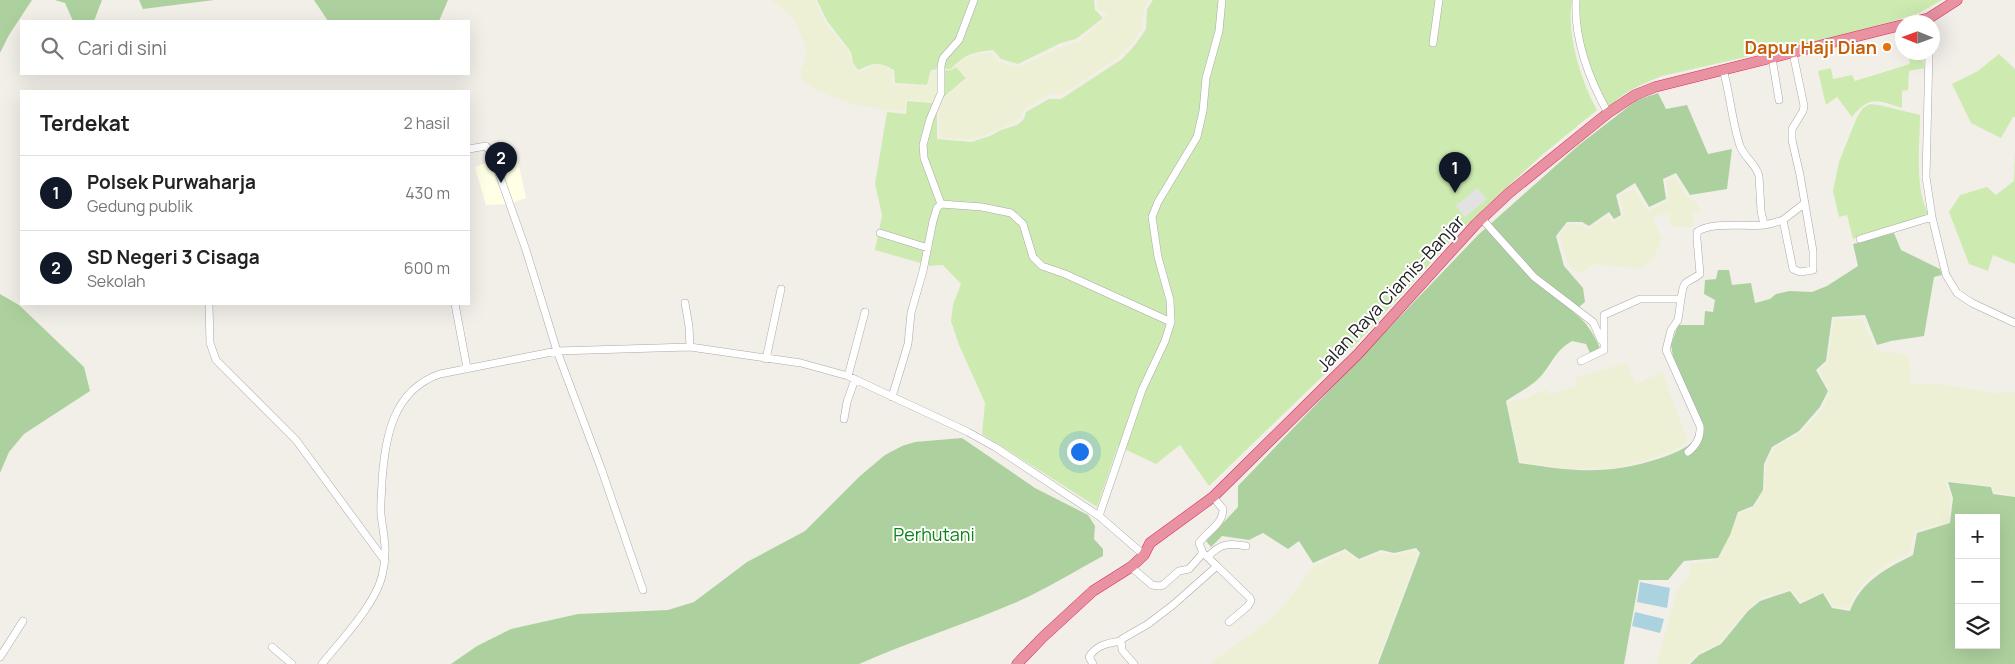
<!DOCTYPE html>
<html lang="id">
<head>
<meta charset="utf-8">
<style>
	body { margin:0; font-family:Manrope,sans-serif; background:#f2f2f2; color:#222 }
	.controls { position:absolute; right:15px; bottom:15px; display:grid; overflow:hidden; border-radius:0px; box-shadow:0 5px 20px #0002 }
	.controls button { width:45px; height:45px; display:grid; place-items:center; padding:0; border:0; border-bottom:1px solid #e0e0e0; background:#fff; color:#222; font:25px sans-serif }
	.compass { position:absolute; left:1895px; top:15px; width:45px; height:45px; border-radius:50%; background:#fff; box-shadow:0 5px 20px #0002; rotate:271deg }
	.you { position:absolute; left:1079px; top:451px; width:18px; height:18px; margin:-12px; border:4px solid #fff; border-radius:50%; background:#1a73e8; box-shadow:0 0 0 8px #1a73e833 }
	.badge { display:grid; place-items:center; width:32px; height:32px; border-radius:50%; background:#111827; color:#fff; font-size:16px; font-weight:700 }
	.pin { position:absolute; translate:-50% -41px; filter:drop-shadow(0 1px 2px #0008) }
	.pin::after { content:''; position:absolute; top:26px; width:18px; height:15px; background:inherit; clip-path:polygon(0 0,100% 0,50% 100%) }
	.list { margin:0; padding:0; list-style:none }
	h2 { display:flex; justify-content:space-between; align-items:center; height:65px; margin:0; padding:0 20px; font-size:21px }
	h2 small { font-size:16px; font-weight:400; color:#767676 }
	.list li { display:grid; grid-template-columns:32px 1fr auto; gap:15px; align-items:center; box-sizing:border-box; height:75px; padding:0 20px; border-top:1px solid #e0e0e0 }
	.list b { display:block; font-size:19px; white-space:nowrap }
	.list p { margin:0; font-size:16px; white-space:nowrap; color:#767676 }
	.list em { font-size:16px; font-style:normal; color:#767676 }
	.icon { flex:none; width:28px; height:28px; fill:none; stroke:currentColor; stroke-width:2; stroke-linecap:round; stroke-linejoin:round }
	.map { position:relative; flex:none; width:2015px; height:664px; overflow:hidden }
	.search { position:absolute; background:#fff; box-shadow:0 5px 20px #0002; left:20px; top:20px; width:450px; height:55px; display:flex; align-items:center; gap:12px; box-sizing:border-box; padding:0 18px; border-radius:0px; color:#767676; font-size:19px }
	.panel { position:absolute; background:#fff; box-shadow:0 5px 20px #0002; left:20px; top:90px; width:450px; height:215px; border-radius:0px }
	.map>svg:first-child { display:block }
	.education { fill:#ffffe5 }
	.farmland { fill:#eef0d5 }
	.grass { fill:#cdebb0 }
	.forest { fill:#add19e; fill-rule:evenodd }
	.parking { fill:#e2e2e2 }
	.water { fill:#aad3df }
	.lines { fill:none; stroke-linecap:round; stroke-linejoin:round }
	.minor-casing { stroke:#a9a9a9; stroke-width:8 }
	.highway-casing { stroke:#dc2a67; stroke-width:11 }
	.minor { stroke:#fff; stroke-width:7 }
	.highway { stroke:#e892a2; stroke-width:10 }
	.food-dot { fill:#e8710a; stroke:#fff; stroke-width:2 }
	.labels { text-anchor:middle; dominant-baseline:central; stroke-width:4; stroke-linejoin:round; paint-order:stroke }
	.food-label { font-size:18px; font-weight:bold; fill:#c56008; stroke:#fff; text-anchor:end }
	.street-label { font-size:18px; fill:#222; stroke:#fff }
	.park-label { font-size:18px; fill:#0c8416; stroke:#fff }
</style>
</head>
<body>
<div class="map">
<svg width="2015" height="664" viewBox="0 0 2015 664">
	<rect width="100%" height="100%" fill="#f2efe9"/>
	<path class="education" d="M516 152 526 198 509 204 486 205 475 167Z"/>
	<path class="farmland" d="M772 0H815L824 21 850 53 852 63 858 72 876 65H882L892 71V85L928 86 932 72H938L939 93 935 102 906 100 904 111 886 110 852 104 816 90 803 82 800 72 806 55 805 45 798 29 793 19Z
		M1097 0H1150L1144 8 1142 28 1133 42 1121 55 1071 89 1059 95 1050 93 1022 111 1021 117 1014 122 989 134 971 139 940 138 939 104 967 78 956 66 963 59 981 53H992L999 62 1019 67 1061 47 1079 42 1108 15 1097 8Z
		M1675 177 1688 198 1696 201 1701 212 1692 213 1694 227H1672L1669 213 1652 217 1662 239 1653 260 1639 269 1594 264 1579 274 1568 263 1559 236 1569 224 1581 225 1588 229 1608 216 1613 223 1624 214 1619 196 1634 189 1648 211 1669 200 1666 181Z
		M1834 319H1862L1876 350 1909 355 1910 384 1933 383 1994 393 2015 392V496L1994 492 1992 486 1948 481 1946 483 1950 497 1949 522 1915 531 1910 553 1881 568 1869 578 1858 590 1849 608 1833 606 1823 592 1801 601 1791 589 1760 598 1736 622 1720 643 1697 654 1687 664H1657L1677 591 1689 576 1690 564 1718 560 1739 514 1754 507 1765 488 1766 464 1774 448 1801 433 1823 408 1830 392 1819 370 1828 362Z
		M1626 363 1635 384 1662 372 1688 441 1675 450 1646 460 1616 468 1570 469 1520 462 1507 402 1527 398 1546 389 1549 394 1577 386 1575 378Z
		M1414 550 1418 554 1376 664H1209L1270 620 1290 598 1313 566 1345 552 1359 561 1380 553 1394 555Z"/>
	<path class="grass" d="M817 0H1094L1095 10 1103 18 1076 39 1061 43 1018 64 1001 59 993 50C973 52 964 55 951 69L931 70 927 85 895 83 894 70C878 61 874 63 858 70L853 63 851 52 827 21Z
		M1153 0H1572C1566 34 1581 81 1597 110L1542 155 1460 231 1358 342 1209 486 1180 445 1156 464 1118 446 1097 507 982 434 985 403 959 345 951 321 953 305 961 284 943 265 931 266 875 250 882 215 875 184 887 112 906 114 907 101 932 103 937 108V139L971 142 990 136 1001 130 1017 125 1024 119 1026 112 1049 99H1061L1122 59 1135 45 1146 29 1147 9Z
		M1579 0H1942L1919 13 1865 30 1662 76C1643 84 1621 92 1609 109L1585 59 1579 17Z
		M1908 53H1923L1924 68 1909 71 1908 90 1902 91V108C1878 100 1869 95 1852 117L1837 97 1826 105 1818 71 1831 68 1833 79 1852 75 1855 81 1910 64Z
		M1999 54 2015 69V117H2013L2001 138 1971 123 1952 84 1978 71Z
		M956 67 966 78 939 101 941 71 951 70Z
		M1870 104 1879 105 1920 115C1920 144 1914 189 1929 215L1853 239 1847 215 1839 217 1833 191 1839 162 1857 117 1863 108Z
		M2015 149V264L1993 255 1988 271 1969 264 1949 212 1960 195 1987 187 1996 195 2014 181Z"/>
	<path class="forest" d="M0 0H32L9 35 0 53Z
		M55 0H102L94 21H73L65 3Z
		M139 0H214L143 9Z
		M314 0H448L439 21H328Z
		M1658 93 1666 109 1687 105 1708 154 1732 149 1727 189 1690 195 1676 173 1663 179 1666 199 1649 207 1635 183 1616 195 1621 215 1614 219 1609 212 1589 226 1582 222H1567L1556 236 1564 266 1583 288 1585 302 1573 312C1587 322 1593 333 1600 348L1590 353 1586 344 1572 341C1555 351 1553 362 1541 376 1532 386 1518 393 1506 401L1519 463C1574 471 1606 476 1661 458 1672 454 1687 449 1695 439 1698 435 1699 427 1701 421L1674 362 1671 345 1678 325H1704L1705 311 1713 312 1715 300 1704 294 1705 280 1716 279 1718 270H1729L1732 285 1751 283 1755 303 1770 299 1776 294 1790 291 1812 292 1827 286 1858 266 1853 244 1894 233 1901 250 1940 269 1942 275 1934 277 1924 336 1891 341 1877 345 1865 315 1832 317 1826 361 1816 370 1828 391 1820 407 1799 431 1772 447 1764 464 1763 490 1753 506 1738 512 1730 535 1718 558 1684 561 1668 580H1639L1624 664H1378L1420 553 1416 548 1394 553 1381 550 1359 559 1345 549 1313 563 1299 541 1288 549 1263 533 1249 540 1222 536 1211 547 1206 541 1238 507V486L1478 235 1579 145 1637 100Z
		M0 294 19 305 84 367 90 391 24 434 9 452 0 473Z
		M962 438 1035 488 1088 515 1095 526 1094 539 1103 549V556C1075 571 1048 588 1019 601 966 624 911 641 859 664H451L477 646 511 629 578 614 668 610 694 602 747 562 805 531 860 476 885 455 902 446 915 442Z
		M1948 482 1991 487 1993 494 2015 497V664H1690L1699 655 1721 644 1748 611 1760 601 1790 591 1800 604 1823 593 1832 608 1850 611C1861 581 1887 568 1913 555L1917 533 1950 523 1953 498ZM1959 518H1996V645H1959Z"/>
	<path class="parking" d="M1477 188 1487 199 1465 217 1456 206Z"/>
	<path class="water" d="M1640 582 1670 588 1667 608 1637 602Z
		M1635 612 1664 619 1660 633 1632 626Z"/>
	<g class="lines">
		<g class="minor-casing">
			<path id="minor" d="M1576 0C1574 39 1589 79 1608 113
				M1433 43 1439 0
				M1929 52 1926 177 1932 217 1946 275 1957 293 1972 303 2015 323
				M1772 58 1779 100
				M1723 69C1730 94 1732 122 1740 146 1744 157 1756 164 1759 176L1761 211 1764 225
				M469 149 486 146 492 154 526 250 557 351 601 468 643 590
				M941 204 924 158 923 145 930 119 941 93V66L943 58 959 40 974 0
				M1482 219 1534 277 1593 322 1601 340
				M1783 220 1805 203
				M880 233 928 248
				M1860 239 1932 217
				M1681 299 1678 320 1671 330 1666 350 1700 426C1701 437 1697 445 1688 452
				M685 303 689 326 690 347
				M209 304 210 343 216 360 296 440 385 561
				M455 304 467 368
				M766 359 781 289
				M1581 361 1604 350V315L1640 299H1681C1684 277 1686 285 1700 274L1697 239V232C1711 221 1746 227 1764 225 1770 224 1777 222 1783 220L1793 269 1800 272 1813 270V251L1800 175 1792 140V129L1803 111 1804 106 1793 53
				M848 376 865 312
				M892 397 908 344 911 313 923 271 933 221 937 208 941 204 982 207 1011 213 1023 224 1033 257 1042 266 1065 274 1171 322
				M844 419 847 402 855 379
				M1099 516 1142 390 1165 341 1171 322 1170 300 1158 257 1152 217 1158 202 1197 137 1203 111 1206 78 1219 31 1222 0
				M1208 557C1220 543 1230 543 1246 546
				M1217 566 1250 598 1251 601 1248 606 1229 622
				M1131 567 1152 585 1159 586 1163 585 1179 571 1189 569 1203 553
				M272 647 292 664
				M0 657 23 621
				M322 664C341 640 375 605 382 576 388 552 384 538 381 515 380 504 382 492 382 481 385 437 393 390 440 374L557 351 690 347 801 363 848 376 968 432 995 447 1099 516 1144 555
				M1093 664 1089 657C1096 645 1108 643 1121 641
				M1134 664 1122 650 1121 641 1122 639 1148 624 1173 605 1217 566 1203 553 1199 543C1207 531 1223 525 1223 509L1213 497"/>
		</g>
		<g class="highway-casing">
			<path id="highway" d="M1913 22 1929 18 1957 0
				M1017 664 1043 637 1093 591 1131 567 1144 555 1150 543 1213 497 1358 354 1476 224 1509 193 1608 113 1635 95 1655 87 1902 25"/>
		</g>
		<use href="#minor" class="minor"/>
		<use href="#highway" class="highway"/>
	</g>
	<circle class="food-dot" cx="1887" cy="47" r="5"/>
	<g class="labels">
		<g class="food-label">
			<text x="1877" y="47">Dapur Haji Dian</text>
		</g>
		<g class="street-label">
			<text transform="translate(1390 293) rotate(-47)">Jalan Raya Ciamis-Banjar</text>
		</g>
		<g class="park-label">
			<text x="934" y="534">Perhutani</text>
		</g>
	</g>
</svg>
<div class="controls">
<button>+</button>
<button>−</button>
<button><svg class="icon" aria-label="layers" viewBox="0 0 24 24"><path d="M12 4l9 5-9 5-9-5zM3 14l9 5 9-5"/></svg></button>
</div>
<svg class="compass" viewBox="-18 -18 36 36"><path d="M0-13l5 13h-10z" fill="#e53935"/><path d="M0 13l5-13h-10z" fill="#767676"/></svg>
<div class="you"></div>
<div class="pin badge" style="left:1455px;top:193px">1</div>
<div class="pin badge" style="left:501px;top:183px">2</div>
<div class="search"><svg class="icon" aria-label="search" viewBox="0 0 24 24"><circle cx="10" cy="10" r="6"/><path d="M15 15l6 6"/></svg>Cari di sini</div>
<section class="panel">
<h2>Terdekat<small>2 hasil</small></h2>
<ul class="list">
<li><span class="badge">1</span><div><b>Polsek Purwaharja</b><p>Gedung publik</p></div><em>430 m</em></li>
<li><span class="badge">2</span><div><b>SD Negeri 3 Cisaga</b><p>Sekolah</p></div><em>600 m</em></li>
</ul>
</section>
</div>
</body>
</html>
